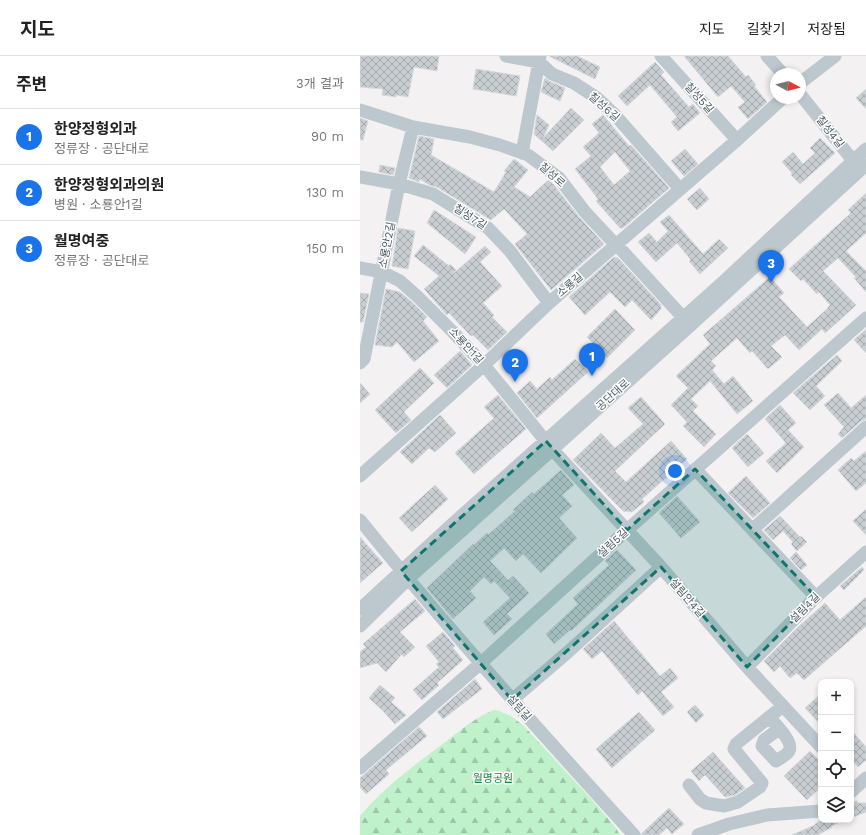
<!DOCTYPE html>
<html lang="ko">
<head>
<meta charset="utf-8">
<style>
	body { margin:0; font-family:"Work Sans","Noto Sans KR",sans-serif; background:#f2f2f2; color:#222 }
	.controls { position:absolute; right:12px; bottom:12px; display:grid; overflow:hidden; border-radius:8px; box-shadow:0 2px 6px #0003 }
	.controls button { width:36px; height:36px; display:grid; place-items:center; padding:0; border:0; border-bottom:1px solid #e0e0e0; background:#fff; color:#222; font:20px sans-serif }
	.compass { position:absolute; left:410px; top:12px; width:36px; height:36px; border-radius:50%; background:#fff; box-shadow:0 2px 6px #0003; rotate:97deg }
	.you { position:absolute; left:315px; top:415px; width:14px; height:14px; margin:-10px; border:3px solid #fff; border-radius:50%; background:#1a73e8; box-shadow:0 0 0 6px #1a73e833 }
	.badge { display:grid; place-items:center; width:26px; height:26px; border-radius:50%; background:#1a73e8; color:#fff; font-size:13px; font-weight:700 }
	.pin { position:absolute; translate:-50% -33px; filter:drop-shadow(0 1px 2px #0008) }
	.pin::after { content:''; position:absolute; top:21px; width:14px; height:12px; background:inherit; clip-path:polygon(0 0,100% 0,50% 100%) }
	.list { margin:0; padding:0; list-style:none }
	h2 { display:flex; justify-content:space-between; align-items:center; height:52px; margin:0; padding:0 16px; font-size:17px }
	h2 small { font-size:13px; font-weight:400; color:#767676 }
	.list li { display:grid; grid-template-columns:26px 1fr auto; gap:12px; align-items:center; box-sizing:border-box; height:56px; padding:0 16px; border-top:1px solid #e0e0e0 }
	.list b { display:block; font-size:15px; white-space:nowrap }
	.list p { margin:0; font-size:13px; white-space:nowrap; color:#767676 }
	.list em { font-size:13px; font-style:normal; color:#767676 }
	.icon { flex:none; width:22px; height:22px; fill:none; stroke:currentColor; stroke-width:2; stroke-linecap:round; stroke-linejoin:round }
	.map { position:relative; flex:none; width:506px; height:779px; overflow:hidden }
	header { display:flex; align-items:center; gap:24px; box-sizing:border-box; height:56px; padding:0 20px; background:#fff; border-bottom:1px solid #e0e0e0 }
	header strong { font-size:19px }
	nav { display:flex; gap:22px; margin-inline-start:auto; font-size:14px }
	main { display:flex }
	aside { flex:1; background:#fff }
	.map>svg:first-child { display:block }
	.forest { fill:url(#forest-firs) }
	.building { fill:url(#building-cross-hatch); stroke:#d5d9dd; fill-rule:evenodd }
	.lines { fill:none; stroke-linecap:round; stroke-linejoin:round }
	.minor { stroke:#bcc8ce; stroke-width:13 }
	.marked { fill:#0f766e; fill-opacity:0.2; stroke:#0f766e; stroke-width:3; stroke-dasharray:8 5; stroke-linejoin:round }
	.labels { text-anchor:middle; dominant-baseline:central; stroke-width:3; stroke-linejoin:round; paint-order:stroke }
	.street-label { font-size:11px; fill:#485860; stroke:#fff }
	.park-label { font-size:11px; fill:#13863b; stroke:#fff }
</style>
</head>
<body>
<header>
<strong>지도</strong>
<nav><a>지도</a><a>길찾기</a><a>저장됨</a></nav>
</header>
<main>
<aside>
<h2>주변<small>3개 결과</small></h2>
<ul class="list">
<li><span class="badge">1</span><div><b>한양정형외과</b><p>정류장 · 공단대로</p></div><em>90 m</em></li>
<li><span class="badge">2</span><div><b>한양정형외과의원</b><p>병원 · 소룡안1길</p></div><em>130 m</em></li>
<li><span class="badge">3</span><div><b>월명여중</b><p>정류장 · 공단대로</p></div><em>150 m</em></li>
</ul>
</aside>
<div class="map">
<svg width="506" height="779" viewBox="0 0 506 779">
	<defs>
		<pattern id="forest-firs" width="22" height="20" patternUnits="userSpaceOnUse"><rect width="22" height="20" fill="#bff2cb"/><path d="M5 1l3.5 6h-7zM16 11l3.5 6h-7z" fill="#9dc7a8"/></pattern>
		<pattern id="building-cross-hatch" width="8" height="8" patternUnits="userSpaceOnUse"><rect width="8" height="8" fill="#c8cdd1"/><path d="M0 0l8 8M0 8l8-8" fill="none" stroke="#a4a9ad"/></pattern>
	</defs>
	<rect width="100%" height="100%" fill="#f4f1f2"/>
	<path class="forest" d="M134 654 139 655 151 660 164 670 233 745 256 772 260 779H0V760C25 730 57 707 88 684 102 673 116 661 134 654Z"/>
	<path class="building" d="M0 0H79L77 15 54 11 48 41 36 39V41L22 39 23 33 0 31Z
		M189 0H217L240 11 235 23Z
		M324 0H368L386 21 388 19 396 29 394 30 407 46 388 63 378 51 385 46 371 30 358 41Z
		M295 6 304 16 301 19 329 51 333 48 340 57 318 75 311 66 317 61 290 29 267 50 258 40Z
		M116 13 160 20 156 40 113 33Z
		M185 22 189 25 205 32 200 45 181 36Z
		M506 33V53L496 42Z
		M211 52 224 64 193 95 174 78 177 59 189 69 183 82Z
		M243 59 269 90 271 89 309 132 263 172H260L236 145 238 143 215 113 231 100 223 91 239 77 232 68ZM255 96 270 115 254 129 240 111Z
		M0 62 8 65 3 84H0Z
		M59 80 74 83 71 99 134 136 146 116 144 115 154 103 168 114 154 131 170 141 188 124 193 128 219 161 244 188 191 234 155 188 167 178 144 153 131 164 77 131 69 129 60 123 59 126 49 122Z
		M460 82 475 97 440 128 431 119 432 117 422 106 433 96 443 108 455 97 450 92Z
		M325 93 338 108 324 120 311 105Z
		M20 109 35 112 33 119 19 116Z
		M340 132 349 143 337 154 327 143Z
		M506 137V177L486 195 506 215V236L494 222 496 221 478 202 463 215 496 249 480 264 465 277 462 273 439 294 425 279 411 290 422 301 408 313 392 295 390 297 377 282 351 305 356 310 352 314 364 328 373 320 393 345 377 358 350 325 331 343 338 350 333 355 356 378 344 391 323 370 327 366 311 349 328 332 316 320 350 288 343 279 410 221 424 237 419 241 447 271 468 252V251L470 249 459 236 457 238 443 223 441 225 429 213 491 157 488 154Z
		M74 154 116 181 105 198 67 167Z
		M309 159 343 198 359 183 368 192 340 218 329 205 331 204 317 187 296 206 278 186 289 177 297 186 308 175 300 166Z
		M38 172 55 175 48 213 32 210Z
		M63 189 89 210 90 208 96 214 93 218 125 190 131 196 120 206 142 230 123 247 134 259 132 261 147 276 128 294 113 279 111 280 89 257 87 259 64 233 79 220 54 200Z
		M254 201 258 202 301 249V253L291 264 272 244 265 251 250 236 225 259 209 241Z
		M26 233 40 236 52 246 67 261 63 265 79 285 54 306 37 286 32 291 15 289Z
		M0 237 9 238 3 266H0Z
		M255 253 275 274 247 302 227 281Z
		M506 273V297L494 284Z
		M100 295 112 309 87 332 74 319Z
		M477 299 482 305 456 330 465 340 450 354 433 337Z
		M215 303 228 316 177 362 157 337 170 325 177 333 190 321 192 324Z
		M60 312 74 327 44 356 51 364 36 377 15 354Z
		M0 327 10 338 0 347Z
		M478 337 491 352 506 339V363L501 365 482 382 478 378 484 371 464 349Z
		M138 339 166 373 114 418 95 397 134 362 124 351Z
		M281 341 305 368 255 415 266 426 311 385 327 403 282 443 284 446 272 456 263 455 213 404 241 377 255 392 283 368 268 352Z
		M420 349 436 367 428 374 444 391 417 417 406 405 426 387 405 363Z
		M80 359 96 377 75 396 69 392 52 408 40 396Z
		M387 378 404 397 388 411 372 392Z
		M506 395V427L496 435 478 414 491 402 494 405Z
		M201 414 214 429 202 439 212 450 199 462 217 482 181 517 163 498 156 505 144 492 130 505 148 524 153 520 169 537 147 558 152 563 134 579 123 566 150 542 134 525 131 528 124 521 110 535 116 542 93 563 67 532 113 488 114 489 127 477 128 479 155 455 153 454 172 436 174 438Z
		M386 420 410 447 393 462 368 437Z
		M75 429 88 443 52 476 39 462Z
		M317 440 340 466 321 482 299 457Z
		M506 453V479L493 465Z
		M420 460 440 481 441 480 447 486 437 495 431 488 433 486 423 475 413 484 404 474Z
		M0 481 23 507 0 527Z
		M257 494 276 514 211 575 210 574 194 588 186 578 218 548 213 542 249 509 245 505Z
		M436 496 447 509 441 514 430 502Z
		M502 511 504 514 484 534 480 530Z
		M506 541V570L444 624 437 617 430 622 420 610 414 616 404 605 437 572 465 547 480 564Z
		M55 543 65 555 40 576 55 591 44 601 42 598 26 616 17 607 0 612V596L6 591 3 588Z
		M254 565 300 620 310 612 318 622 301 636 314 651 303 660 282 635 278 639 242 595 232 603 223 593Z
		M83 576 95 590 93 592 103 604 77 627 79 629 62 644 53 634 79 611 76 608 79 606 66 590Z
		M115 623 122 633 83 663 77 656Z
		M20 629 35 642 31 646 46 659 35 668 23 655 9 642Z
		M461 638V669L445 652Z
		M335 649 344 659 336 667 327 656Z
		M279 656 295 674 252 712 236 693Z
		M59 671 67 680 26 714 29 718 6 738 0 731V722Z
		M491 674 506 691V704L498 711 491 703Z
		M450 695 461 706V731L447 744 424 720Z
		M353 696 385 732 375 739 365 741 345 719 339 725 331 715Z
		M497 745 498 747H506V756L491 762V746Z
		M309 752 324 768 312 778 307 772 299 779H282V777Z
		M462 764H484L471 770 472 771 458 779H432L455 769V768Z"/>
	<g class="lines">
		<path class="minor" d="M146 0 179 6 192 18 214 27 237 42 255 59 320 133
			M301 0 377 84
			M407 0 423 18
			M440 27 475 0
			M440 38 498 111
			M0 54 53 71 110 81 140 89 168 99 199 122 225 156 255 188H256L329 268
			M162 97 180 0
			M0 121 39 128 73 138 128 172 150 195 189 247
			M0 212 22 216 40 225 57 240 93 276 124 309 192 393 301 511 387 611 461 691
			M0 307 4 303 39 128 53 71
			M335 413 456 541
			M0 420 124 309 189 247 377 84 423 42
			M0 464C87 572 180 676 274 779
			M393 473 506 371
			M0 553 89 471 363 226 506 93
			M0 570 48 523 330 270 506 109
			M387 611 456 541 506 496
			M152 644 208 596 301 511
			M409 661C415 668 434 686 429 695 426 700 420 702 416 705L402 690 404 684 419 673
			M0 712 121 607 267 474 506 262
			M329 729 340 743 346 747 364 750 378 746 400 731 402 727 374 693 376 688 423 650
			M491 736 506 722
			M338 779 369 768 407 759 461 755"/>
	</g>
	<path class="marked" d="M186 385 267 474 335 413 456 541 387 611 301 511 152 644 41 515Z"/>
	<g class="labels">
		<g class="street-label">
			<text transform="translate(339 42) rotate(48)">칠성5길</text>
			<text transform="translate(244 51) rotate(41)">칠성6길</text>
			<text transform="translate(470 76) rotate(52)">칠성4길</text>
			<text transform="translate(192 119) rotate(42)">칠성로</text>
			<text transform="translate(110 161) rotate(33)">칠성7길</text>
			<text transform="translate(27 189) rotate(-79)">소룡안2길</text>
			<text transform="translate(210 229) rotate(-41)">소룡길</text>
			<text transform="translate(106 290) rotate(47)">소룡안1길</text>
			<text transform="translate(253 339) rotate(-42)">공단대로</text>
			<text transform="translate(253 487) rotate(-42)">설림5길</text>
			<text transform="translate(327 542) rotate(49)">설림안4길</text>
			<text transform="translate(445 552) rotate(-45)">설림4길</text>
			<text transform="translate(159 652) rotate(48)">설림길</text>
		</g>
		<g class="park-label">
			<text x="133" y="722">월명공원</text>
		</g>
	</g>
</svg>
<div class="controls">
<button>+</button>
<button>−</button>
<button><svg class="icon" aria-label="locate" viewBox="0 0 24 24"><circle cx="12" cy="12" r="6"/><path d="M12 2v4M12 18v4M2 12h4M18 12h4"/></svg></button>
<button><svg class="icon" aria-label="layers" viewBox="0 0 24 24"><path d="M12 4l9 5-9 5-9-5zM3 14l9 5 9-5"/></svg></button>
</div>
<svg class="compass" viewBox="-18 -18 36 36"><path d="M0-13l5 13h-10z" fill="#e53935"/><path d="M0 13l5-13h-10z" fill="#767676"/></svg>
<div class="you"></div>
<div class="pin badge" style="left:232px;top:320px">1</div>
<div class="pin badge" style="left:155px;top:326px">2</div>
<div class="pin badge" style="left:411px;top:227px">3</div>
</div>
</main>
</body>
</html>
